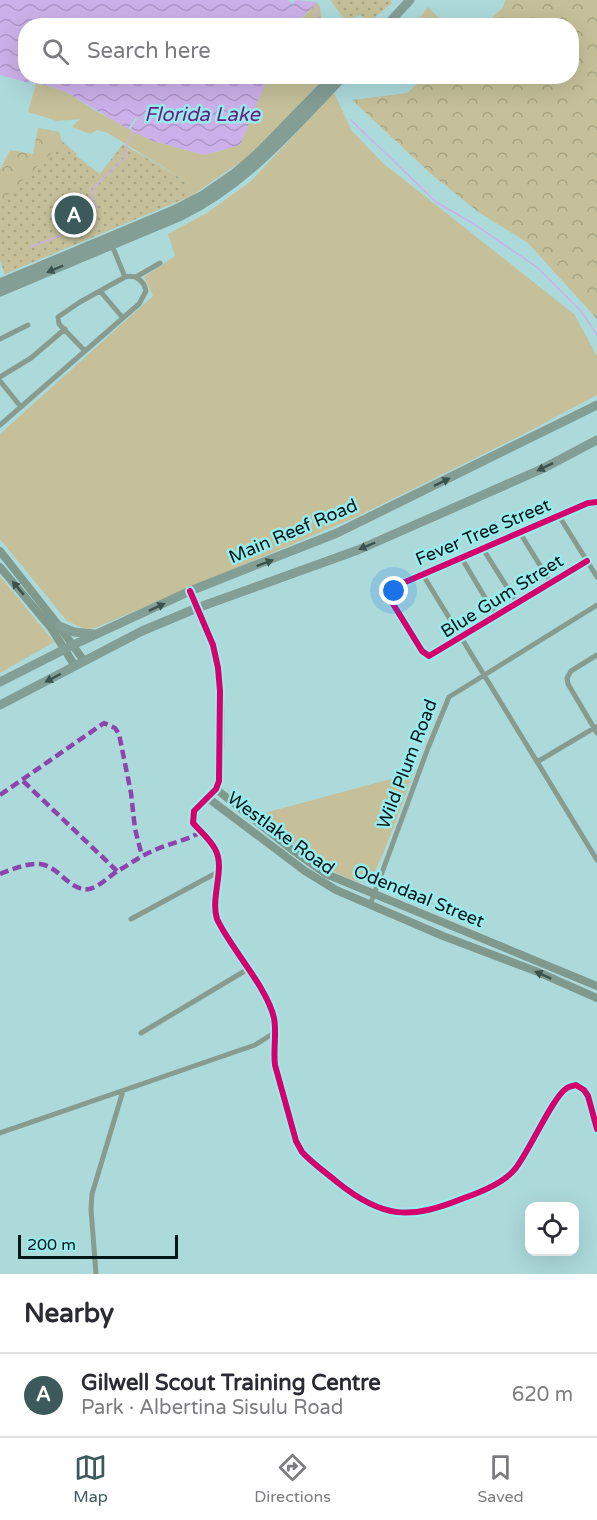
<!DOCTYPE html>
<html lang="en">
<head>
<meta charset="utf-8">
<style>
	body { margin:0; font-family:"Varela Round",sans-serif; background:#f7f7f7; color:#2b2b33 }
	.controls { position:absolute; right:18px; bottom:18px; display:grid; overflow:hidden; border-radius:12px; box-shadow:0 6px 24px #0002 }
	.controls button { width:54px; height:54px; display:grid; place-items:center; padding:0; border:0; border-bottom:2px solid #e1e1e2; background:#fff; color:#2b2b33; font:30px sans-serif }
	.scale { position:absolute; left:18px; bottom:15px; width:160px; box-sizing:border-box; padding-left:6px; border:3px solid #001617; border-top:0; font-size:16px; line-height:21px; white-space:nowrap; color:#001617; -webkit-text-stroke:4px #99eced; paint-order:stroke }
	.you { position:absolute; left:394px; top:591px; width:21px; height:21px; margin:-15px; border:4px solid #fff; border-radius:50%; background:#1a73e8; box-shadow:0 0 0 9px #1a73e833 }
	.badge { display:grid; place-items:center; width:39px; height:39px; border-radius:50%; background:#3c5a5b; color:#fff; font-size:20px; font-weight:700 }
	.pin { position:absolute; translate:-50% -50%; border:3px solid #fff; box-shadow:0 2px 6px #0006 }
	.list { margin:0; padding:0; list-style:none }
	h2 { display:flex; justify-content:space-between; align-items:center; height:78px; margin:0; padding:0 24px; font-size:26px }
	h2 small { font-size:20px; font-weight:400; color:#7c7c81 }
	.list li { display:grid; grid-template-columns:39px 1fr auto; gap:18px; align-items:center; box-sizing:border-box; height:84px; padding:0 24px; border-top:2px solid #e1e1e2 }
	.list b { display:block; font-size:22px; white-space:nowrap }
	.list p { margin:0; font-size:20px; white-space:nowrap; color:#7c7c81 }
	.list em { font-size:20px; font-style:normal; color:#7c7c81 }
	.icon { flex:none; width:33px; height:33px; fill:none; stroke:currentColor; stroke-width:2; stroke-linecap:round; stroke-linejoin:round }
	.map { position:relative; flex:none; width:597px; height:1274px; overflow:hidden }
	.search { position:absolute; background:#fff; box-shadow:0 6px 24px #0002; left:18px; right:18px; top:18px; height:66px; display:flex; align-items:center; gap:15px; box-sizing:border-box; padding:0 21px; border-radius:24px; color:#7c7c81; font-size:22px }
	.sheet { height:162px; background:#fff }
	nav { display:flex; justify-content:space-around; align-items:center; box-sizing:border-box; height:84px; border-top:2px solid #e1e1e2; background:#fff; font-size:16px; color:#7c7c81 }
	nav a { display:grid; justify-items:center; gap:3px }
	nav .on { color:#3c5a5b }
	.map>svg:first-child { display:block }
	.grass { fill:#c5c099 }
	.forest { fill:url(#forest-crowns) }
	.wetland { fill:url(#wetland-marsh) }
	.park { fill:url(#park-dots) }
	.water { fill:url(#water-waves) }
	.lines { fill:none; stroke-linecap:round; stroke-linejoin:round }
	.stream { stroke:#ccb0e9; stroke-width:1.5 }
	.street { stroke:#879c8f; stroke-width:5 }
	.secondary { stroke:#80998d; stroke-width:8 }
	.primary { stroke:#839e95; stroke-width:9 }
	.quiet { stroke:#8e44ad; stroke-width:4.5; stroke-dasharray:9 4.5; stroke-linecap:butt }
	.cycleway-casing { stroke:#99eced; stroke-width:10 }
	.cycleway { stroke:#d6006c; stroke-width:6 }
	.oneway { fill:#3b5350 }
	.oneway2 { fill:#3a514c }
	.labels { text-anchor:middle; dominant-baseline:central; stroke-width:5; stroke-linejoin:round; paint-order:stroke }
	.street-label { font-size:18px; fill:#001617; stroke:#99eced }
	.water-label { font-size:20px; font-style:italic; fill:#67217e; stroke:#99eced }
</style>
</head>
<body>
<div class="map">
<svg width="597" height="1274" viewBox="0 0 597 1274">
	<defs>
		<pattern id="forest-crowns" width="20" height="18" patternUnits="userSpaceOnUse" patternTransform="scale(1.5)"><rect width="20" height="18" fill="#c5c099"/><path d="M2 6a3 3 0 1 1 6 0M12 15a3 3 0 1 1 6 0" fill="none" stroke="#a7a483"/></pattern>
		<pattern id="wetland-marsh" width="20" height="14" patternUnits="userSpaceOnUse" patternTransform="scale(1.5)"><rect width="20" height="14" fill="#c5c099"/><path d="M1 5h8M5 5V1M11 12h8M15 12V8" fill="none" stroke="#a7a483"/></pattern>
		<pattern id="park-dots" width="8" height="8" patternUnits="userSpaceOnUse" patternTransform="scale(1.5)"><rect width="8" height="8" fill="#c5c099"/><path d="M2 2h.1M6 6h.1" fill="none" stroke="#a7a483" stroke-width="1.8" stroke-linecap="round"/></pattern>
		<pattern id="water-waves" width="16" height="10" patternUnits="userSpaceOnUse" patternTransform="scale(1.5)"><rect width="16" height="10" fill="#ccb0e9"/><path d="M0 5q4-4 8 0t8 0" fill="none" stroke="#ad97c7"/></pattern>
	</defs>
	<rect width="100%" height="100%" fill="#acd9da"/>
	<path class="grass" d="M428 7 442 21 438 25H414Z
		M268 77H325L251 155 191 196 184 180 108 133 97 130 90 134 72 127 80 119 57 121 28 112 36 84 46 85 66 92 96 111 153 141 205 155 240 145Z
		M334 93 352 131 384 164 574 314 597 356V395L522 435 356 517 95 628 85 629 67 621 0 539V434L153 296 144 277 175 256 168 234 207 213 250 182Z
		M0 576 54 642 0 673Z
		M413 773C407 791 379 872 369 880 351 894 274 828 257 815Z"/>
	<path class="forest" d="M505 0H597V319L528 243 477 211 430 173 352 100 407 93 425 77 572 76V26L483 25 503 8Z
		M38 128 59 132 62 141 77 154 0 248V170L10 150 33 154Z"/>
	<path class="wetland" d="M317 2 320 7 322 25H296Z"/>
	<path class="park" d="M330 0H390L392 3 369 22 360 15 346 21Z
		M123 144 184 180 191 196 5 274 0 261V202L56 149 70 151 100 174Z"/>
	<path class="water" d="M0 0H287L293 4 295 0 317 2 296 24 293 23 291 25 26 26V76L30 77 29 83 0 75Z
		M32 76H268V77L240 145 205 155 153 141 130 130 137 119 143 122 136 117 128 129 66 92 46 85 31 83Z"/>
	<g class="lines">
		<path class="stream" d="M315 5 318 26
			M298 21 302 26
			M351 120 436 202 474 224 538 268 581 311 597 335
			M30 247C52 238 86 231 96 207L92 198 94 187 125 158 127 143 133 132"/>
		<path class="street" d="M111 243 125 277
			M136 277 160 263
			M100 291 123 318
			M0 339 28 325
			M0 377 31 358 65 329
			M0 381 21 407
			M0 425 139 304 146 291C144 281 136 274 125 277L80 302 58 317 59 324 85 351
			M559 516 597 577
			M520 533 551 583
			M483 549 517 603
			M461 557 496 616
			M587 561 429 656 422 651 390 599 392 590 403 583 588 503 597 502
			M423 575 597 860
			M597 655 571 671 567 678 568 684 597 733
			M537 762 596 727
			M216 789C209 797 198 802 194 812 186 829 215 841 218 857 221 877 210 897 216 916 219 927 228 938 234 948 247 967 263 988 271 1010 277 1025 272 1040 274 1055 275 1071 293 1139 301 1151 310 1164 327 1174 339 1184 356 1198 372 1210 395 1212 408 1212 422 1212 436 1209 456 1204 499 1187 513 1171 529 1154 552 1096 567 1088 570 1086 573 1086 576 1085L584 1090 588 1096 597 1129
			M370 905 428 748 449 697 597 605
			M131 919 218 872
			M141 1033 248 969
			M0 1133 255 1045 274 1033
			M96 1274 91 1209 92 1194 123 1091"/>
		<path class="secondary" d="M0 551 59 626 84 661
			M0 567 51 628 75 666
			M190 591C199 612 211 633 216 656 224 696 220 740 219 781L216 789 291 849 326 874 597 986
			M208 798 305 871 336 890 443 936 538 972 597 998"/>
		<path class="primary" d="M386 26 410 0
			M0 283 174 210 203 195 235 173 257 154 333 76
			M0 292 181 216C247 184 294 128 344 76
			M59 626 74 632 94 634
			M0 682 73 645 190 591 337 533 597 405
			M0 705 142 631 197 608 358 550 544 468 597 440"/>
		<path class="quiet" d="M23 781 117 871
			M0 795 104 723 115 728 119 734 131 793 135 829 142 856
			M0 874C13 869 26 863 40 864 59 866 70 892 89 889 100 887 111 874 121 869 133 862 144 854 157 849 172 843 187 840 201 832"/>
		<g class="cycleway-casing">
			<path id="cycleway" d="M587 561 429 656 422 651 390 599 392 590 403 583 588 503 597 502
				M190 591 213 645 218 668 220 691 219 781 216 789 194 811 193 823C200 831 210 839 215 849 226 868 210 897 217 919 231 949 267 987 274 1018 277 1033 273 1049 275 1065L296 1141 302 1152C312 1163 325 1172 337 1182 383 1219 410 1220 464 1198 481 1192 504 1183 515 1169 529 1152 553 1096 567 1088 570 1086 573 1086 576 1085L584 1090 588 1096 597 1129"/>
		</g>
		<use href="#cycleway" class="cycleway"/>
	</g>
	<defs><path id="oneway-solid" d="M-6-.8H1V-3.2L6.5 0L1 3.2V.8H-6Z" transform="scale(1.5)"/></defs>
	<g class="oneway">
		<use href="#oneway-solid" transform="translate(55 269) rotate(157)"/>
		<use href="#oneway-solid" transform="translate(545 467) rotate(154)"/>
		<use href="#oneway-solid" transform="translate(442 482) rotate(-26)"/>
		<use href="#oneway-solid" transform="translate(367 546) rotate(157)"/>
		<use href="#oneway-solid" transform="translate(265 563) rotate(-21)"/>
		<use href="#oneway-solid" transform="translate(157 607) rotate(-25)"/>
		<use href="#oneway-solid" transform="translate(53 678) rotate(152)"/>
	</g>
	<g class="oneway2">
		<use href="#oneway-solid" transform="translate(18 588) rotate(-130)"/>
		<use href="#oneway-solid" transform="translate(543 975) rotate(-156)"/>
	</g>
	<g class="labels">
		<g class="street-label">
			<text transform="translate(293 531) rotate(-23)">Main Reef Road</text>
			<text transform="translate(483 532) rotate(-23)">Fever Tree Street</text>
			<text transform="translate(502 596) rotate(-32)">Blue Gum Street</text>
			<text transform="translate(407 764) rotate(-69)">Wild Plum Road</text>
			<text transform="translate(281 833) rotate(36)">Westlake Road</text>
			<text transform="translate(419 896) rotate(22)">Odendaal Street</text>
		</g>
		<g class="water-label">
			<text x="202" y="115">Florida Lake</text>
		</g>
	</g>
</svg>
<div class="controls">
<button><svg class="icon" aria-label="locate" viewBox="0 0 24 24"><circle cx="12" cy="12" r="6"/><path d="M12 2v4M12 18v4M2 12h4M18 12h4"/></svg></button>
</div>
<div class="scale">200 m</div>
<div class="you"></div>
<div class="pin badge" style="left:74px;top:215px">A</div>
<div class="search"><svg class="icon" aria-label="search" viewBox="0 0 24 24"><circle cx="10" cy="10" r="6"/><path d="M15 15l6 6"/></svg>Search here</div>
</div>
<section class="sheet">
<h2>Nearby<small></small></h2>
<ul class="list">
<li><span class="badge">A</span><div><b>Gilwell Scout Training Centre</b><p>Park · Albertina Sisulu Road</p></div><em>620 m</em></li>
</ul>
</section>
<nav>
<a class="on"><svg class="icon" aria-label="map" viewBox="0 0 24 24"><path d="M3 6l6-2 6 2 6-2v14l-6 2-6-2-6 2zM9 4v14M15 6v14"/></svg>Map</a>
<a><svg class="icon" aria-label="directions" viewBox="0 0 24 24"><path d="M12 3l9 9-9 9-9-9zM9 14v-3h6M13 9l2 2-2 2"/></svg>Directions</a>
<a><svg class="icon" aria-label="saved" viewBox="0 0 24 24"><path d="M7 4h10v16l-5-4-5 4z"/></svg>Saved</a>
</nav>
</body>
</html>
